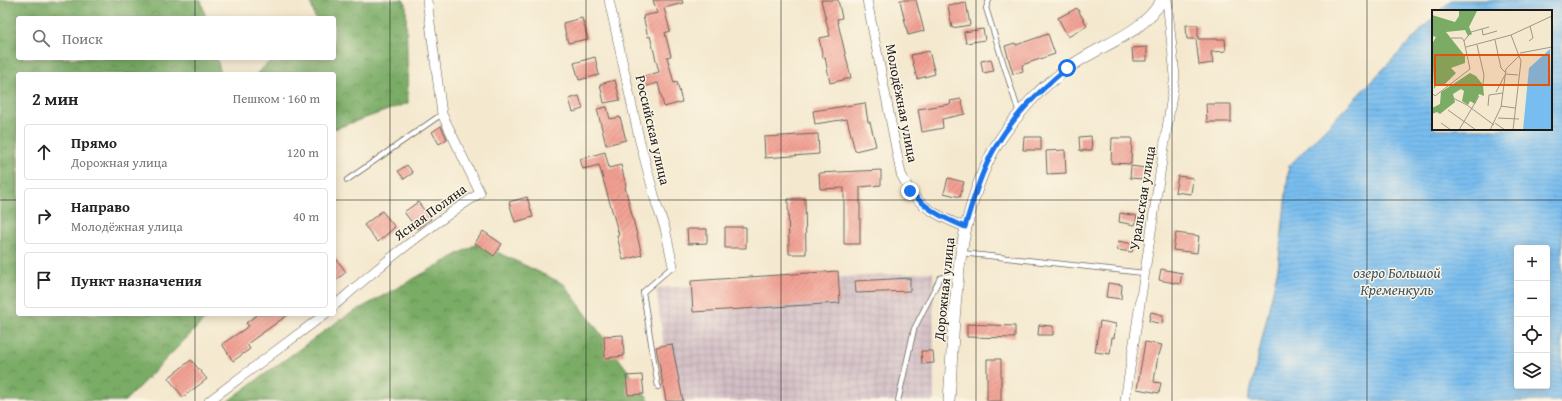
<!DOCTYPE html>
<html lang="ru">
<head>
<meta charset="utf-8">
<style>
	body { margin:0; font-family:"Gentium Book Plus",serif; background:#f2f2f2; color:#222 }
	.controls { position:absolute; right:12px; bottom:12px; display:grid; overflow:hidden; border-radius:4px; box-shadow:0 2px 10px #0003 }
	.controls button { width:36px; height:36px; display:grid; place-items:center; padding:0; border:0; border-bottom:1px solid #e0e0e0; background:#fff; color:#222; font:20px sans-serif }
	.stop { position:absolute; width:12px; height:12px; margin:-9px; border:3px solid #1a73e8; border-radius:50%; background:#fff }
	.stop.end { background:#1a73e8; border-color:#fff; box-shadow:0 1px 4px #0008 }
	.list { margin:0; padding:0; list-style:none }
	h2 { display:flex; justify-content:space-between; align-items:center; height:52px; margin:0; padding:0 16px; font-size:17px }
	h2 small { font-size:13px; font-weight:400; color:#767676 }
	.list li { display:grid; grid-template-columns:26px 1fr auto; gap:12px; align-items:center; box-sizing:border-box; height:56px; margin:0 8px 8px; padding:0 8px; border:1px solid #e0e0e0; border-radius:4px }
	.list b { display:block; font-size:15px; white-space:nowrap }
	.list p { margin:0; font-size:13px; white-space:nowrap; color:#767676 }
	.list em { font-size:13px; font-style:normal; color:#767676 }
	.icon { flex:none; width:22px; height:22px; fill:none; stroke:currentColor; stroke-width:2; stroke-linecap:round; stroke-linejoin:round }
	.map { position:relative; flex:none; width:1562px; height:401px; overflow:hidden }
	.search { position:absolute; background:#fff; box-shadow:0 2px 10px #0003; left:16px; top:16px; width:320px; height:44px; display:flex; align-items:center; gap:10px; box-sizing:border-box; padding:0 14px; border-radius:4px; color:#767676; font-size:15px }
	.panel { position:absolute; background:#fff; box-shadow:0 2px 10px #0003; left:16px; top:72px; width:320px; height:244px; border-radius:4px }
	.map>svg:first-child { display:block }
	.industrial { fill:url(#industrial-grid) }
	.forest { fill:url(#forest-crowns); stroke:#4b6441 }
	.water { fill:url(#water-rules); stroke:#4a6c86; fill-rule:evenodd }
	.building { fill:url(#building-hatch) }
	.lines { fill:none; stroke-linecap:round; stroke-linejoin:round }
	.service-casing { stroke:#68645b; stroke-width:6 }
	.minor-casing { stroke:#68645b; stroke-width:10 }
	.tertiary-casing { stroke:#68645b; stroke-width:12 }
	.service { stroke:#fff; stroke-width:4.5 }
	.minor { stroke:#fff; stroke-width:9 }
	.tertiary { stroke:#fff; stroke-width:11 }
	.route { stroke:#1a73e8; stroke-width:5 }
	.grid { fill:none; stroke:#1c1c1c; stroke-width:1; stroke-opacity:0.55 }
	.labels { text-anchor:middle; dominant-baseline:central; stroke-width:3; stroke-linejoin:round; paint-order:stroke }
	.street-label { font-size:14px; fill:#1c1c1c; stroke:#fcf5e5 }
	.water-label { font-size:15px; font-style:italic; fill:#3c5466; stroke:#fcf5e5 }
	.inset-road { fill:none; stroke:#9e9787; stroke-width:1 }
	.view { fill:#de560d; fill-opacity:0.15; stroke:#de560d; stroke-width:2 }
	.inset-edge { fill:none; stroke:#1c1c1c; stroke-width:2 }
</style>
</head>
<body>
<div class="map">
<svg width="1562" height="401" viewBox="0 0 1562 401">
	<defs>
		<pattern id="industrial-grid" width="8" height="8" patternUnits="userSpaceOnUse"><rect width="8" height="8" fill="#d2bec5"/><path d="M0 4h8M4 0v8" fill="none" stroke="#b4a3a9"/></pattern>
		<pattern id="forest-crowns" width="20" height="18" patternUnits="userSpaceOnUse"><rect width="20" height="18" fill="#7aac66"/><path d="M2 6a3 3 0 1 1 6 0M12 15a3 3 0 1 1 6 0" fill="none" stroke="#638b53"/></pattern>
		<pattern id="water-rules" width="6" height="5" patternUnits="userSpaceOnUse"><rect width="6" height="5" fill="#78bdef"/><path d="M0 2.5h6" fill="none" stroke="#67a2cc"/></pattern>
		<pattern id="building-hatch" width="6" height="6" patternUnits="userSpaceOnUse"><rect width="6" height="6" fill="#f19f92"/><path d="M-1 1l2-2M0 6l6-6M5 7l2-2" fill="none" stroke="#ce887d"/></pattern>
	</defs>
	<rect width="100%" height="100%" fill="#fcf5e5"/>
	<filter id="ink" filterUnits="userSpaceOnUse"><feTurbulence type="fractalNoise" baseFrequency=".025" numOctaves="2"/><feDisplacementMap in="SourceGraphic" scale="8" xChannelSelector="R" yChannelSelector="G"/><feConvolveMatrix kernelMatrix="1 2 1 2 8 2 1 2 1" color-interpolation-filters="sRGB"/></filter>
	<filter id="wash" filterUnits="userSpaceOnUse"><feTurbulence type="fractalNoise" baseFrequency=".012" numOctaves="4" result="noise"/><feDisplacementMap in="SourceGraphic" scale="16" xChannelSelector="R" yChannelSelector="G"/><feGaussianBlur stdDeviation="0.9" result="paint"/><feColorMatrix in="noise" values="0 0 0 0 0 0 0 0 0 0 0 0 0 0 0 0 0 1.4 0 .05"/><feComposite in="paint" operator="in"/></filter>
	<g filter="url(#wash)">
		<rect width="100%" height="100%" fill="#f4e9cf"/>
		<path class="industrial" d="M933 272 934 401H671L656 288Z"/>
		<path class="forest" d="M0 0H201L206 18H18V58H217L221 74H18V314H210L125 401H0Z
			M310 0H403L406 3 408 103 334 129V74H256L274 58H334V18H315Z
			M478 243 564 284 650 401H228L341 319Z"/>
		<path class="water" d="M1451 0H1562V401H1248L1278 268 1289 166 1433 18V129H1551V11H1440ZM1517 248H1547V386H1517Z"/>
		<g id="blocks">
			<path class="building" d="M653 0H682L683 3 664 8 670 31 665 33 671 56 667 57 674 83 677 82 682 102 664 107 658 83 644 87 641 77 659 72 650 36 648 37 643 16 657 13Z
				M821 0H838L842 18 837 19 851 78 830 83 825 57 823 58 819 38 830 36Z
				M900 0H916L924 31 908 35Z
				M966 2 970 25 952 28 948 5Z
				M1077 8 1087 26 1068 37 1058 18Z
				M582 18 588 39 568 43 563 23Z
				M1186 25H1198V39H1225L1226 51 1211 52 1213 63 1199 65 1196 39H1187Z
				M983 29 985 40 966 43 964 32Z
				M1048 34 1055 54 1022 65 1023 71 1013 74 1005 46 1015 43 1016 45Z
				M1147 47V61H1133L1132 48Z
				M929 51 935 74 917 79 911 55Z
				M595 57 599 75 579 80 574 63Z
				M991 59 994 71 983 73 981 61Z
				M615 80 620 100 604 103 600 84Z
				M579 96 583 109 573 112 569 99Z
				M961 99 965 114 942 119 943 128 922 132 918 109 951 104 950 101Z
				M865 103 868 122H870L876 146 855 151 847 119 815 124 813 111Z
				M1206 104H1231V122H1207Z
				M607 107 610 119 620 117 626 140 606 145 597 109Z
				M441 126 447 139 439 144 432 132Z
				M818 134 819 154 765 158 764 137Z
				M1091 136 1092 150 1080 151 1079 137Z
				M1024 137H1041V150H1023Z
				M1112 138H1132L1131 164 1111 163Z
				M1065 150 1066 173 1047 174 1046 151Z
				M605 152 609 168 621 165 626 186 625 187 642 255 623 260 617 236 619 235 599 165 583 169 580 159Z
				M407 165 413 173 404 179 398 171Z
				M1131 166 1145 168 1143 179 1130 178Z
				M881 170V185L860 187V244H844V188L820 189 819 173Z
				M1178 176 1193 178 1191 194 1175 192Z
				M948 178 964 182 960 197 944 193Z
				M527 197 533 217 515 222 509 202Z
				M805 198 806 254H789L788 199Z
				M418 202 431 219 417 229 404 212Z
				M382 211 395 227 378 242 364 225Z
				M1120 213 1137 216 1135 225 1119 222Z
				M725 227H746V248H725Z
				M687 229H707V243L688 244Z
				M483 231 502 244 494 256 475 243Z
				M1176 233 1199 236 1197 253 1173 250Z
				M1118 241 1133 244 1132 252 1117 250Z
				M334 256 346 272 334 282Z
				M1161 269 1182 273 1180 284 1159 280Z
				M838 271 840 303 693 312 691 281Z
				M910 278V291L856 293 855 281Z
				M1108 283 1122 285 1121 299 1106 297Z
				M1151 312 1163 315 1162 324 1149 321Z
				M258 314H289L247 344 250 349 233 361 222 344 249 326 246 323Z
				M1100 321 1116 324 1114 338 1112 337 1110 354 1095 352Z
				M967 324 1015 326V338L967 337Z
				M1039 325 1053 326V335H1038Z
				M623 335 624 356 605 358 604 336Z
				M1145 342 1162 345 1159 355H1158L1154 382 1161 383 1159 393 1137 389Z
				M672 344 683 401H666L656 347Z
				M921 351H933L934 363 922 364Z
				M987 359H1001V401H987Z
				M191 360 207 379 183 397 168 378Z
				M642 375 644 394 628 395 626 376Z"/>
		</g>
	</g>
	<g filter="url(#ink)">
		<use href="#blocks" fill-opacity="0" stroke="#68645b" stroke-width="1"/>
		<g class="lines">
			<g class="service-casing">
				<path id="service" d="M989 0 986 8 1019 113
					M347 180 442 114
					M962 253 1144 273
					M658 387 643 292 673 266
					M898 401 914 329 940 278 958 274"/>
			</g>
			<g class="minor-casing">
				<path id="minor" d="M609 0 639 138 657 206 665 228 673 266
					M867 0 901 174C904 180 907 186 910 191 924 210 945 219 965 227
					M334 306C380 265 428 227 480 193L442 114 427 0
					M209 401 325 314
					M1125 401 1175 76 1167 0"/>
			</g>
			<g class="tertiary-casing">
				<path id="tertiary" d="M949 401C955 318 953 229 992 153 1002 134 1023 108 1038 93 1045 85 1055 79 1063 72 1095 45 1140 38 1162 0"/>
			</g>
			<use href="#service" class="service"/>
			<use href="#minor" class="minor"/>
			<use href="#tertiary" class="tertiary"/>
		</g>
	</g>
	<g class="lines" filter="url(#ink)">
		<path class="route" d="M910 191C929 211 941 217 965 227 972 202 980 176 992 153 1010 119 1038 92 1067 68"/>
	</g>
	<path class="grid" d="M195 0V18M390 0V401M586 0V401M781 0V401M976 0V401M1172 0V401M1367 0V401M195 58V74M0 200H18M334 200H1562M195 314V401"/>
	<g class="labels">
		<g class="street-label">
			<text transform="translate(902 103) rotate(79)">Молодёжная улица</text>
			<text transform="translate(653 130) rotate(77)">Российская улица</text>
			<text transform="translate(1142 198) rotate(-81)">Уральская улица</text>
			<text transform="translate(430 212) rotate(-36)">Ясная Поляна</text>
			<text transform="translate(944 289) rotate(-84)">Дорожная улица</text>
		</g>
		<g class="water-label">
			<text x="1397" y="272">озеро Большой<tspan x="1397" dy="17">Кременкуль</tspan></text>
		</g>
	</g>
	<g transform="translate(1432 10)">
		<rect width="120" height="120" fill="#f4e9cf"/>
		<path d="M27 0 45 1 37 17 40 24 36 26 33 20 14 22 33 46V53L19 58 24 63 12 75 4 76 2 79 0 34 4 27 0 26V5L23 12 27 6ZM38 63 44 66 51 75 52 86 47 84 43 94 38 91 36 95 30 91 32 81 29 79 21 84 23 92 8 104 5 102 0 104V98L8 94 9 82Z" fill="#7aac66"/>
		<path d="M118 39 120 120H91L97 58Z" fill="#78bdef"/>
		<path class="inset-road" d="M50 19 51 25 65 21M19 28H30L32 31M63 30 69 58 73 62M97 31 101 28 98 16M45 35 52 65 51 74M34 37 79 25M88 43 120 37M73 64 86 65M64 82 73 65M0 83 3 86 38 59 32 31 39 22 57 17M21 88 35 95 62 115M56 96 57 85 71 83M69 96 83 98M16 100 44 120M66 108 87 109M9 113 19 120M63 113 73 120M27 120 47 86M58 120 69 97 74 59 88 45M81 120 89 51 79 25 120 6"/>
		<path class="view" d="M3 45H117V75H3Z"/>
		<rect width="120" height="120" class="inset-edge"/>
	</g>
</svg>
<div class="controls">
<button>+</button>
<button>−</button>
<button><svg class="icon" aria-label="locate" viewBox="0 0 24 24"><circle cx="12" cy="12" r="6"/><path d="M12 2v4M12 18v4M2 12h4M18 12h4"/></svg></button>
<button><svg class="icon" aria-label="layers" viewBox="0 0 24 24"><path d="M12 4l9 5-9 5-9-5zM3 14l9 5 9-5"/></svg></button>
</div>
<div class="stop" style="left:1067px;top:68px"></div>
<div class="stop end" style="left:910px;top:191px"></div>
<div class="search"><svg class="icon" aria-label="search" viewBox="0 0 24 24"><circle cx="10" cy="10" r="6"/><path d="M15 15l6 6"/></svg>Поиск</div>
<section class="panel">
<h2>2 мин<small>Пешком · 160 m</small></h2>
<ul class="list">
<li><svg class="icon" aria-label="ahead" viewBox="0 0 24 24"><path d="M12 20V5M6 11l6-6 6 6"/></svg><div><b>Прямо</b><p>Дорожная улица</p></div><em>120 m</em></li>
<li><svg class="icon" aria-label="right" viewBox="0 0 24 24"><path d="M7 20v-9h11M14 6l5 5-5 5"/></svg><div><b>Направо</b><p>Молодёжная улица</p></div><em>40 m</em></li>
<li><svg class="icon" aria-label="arrive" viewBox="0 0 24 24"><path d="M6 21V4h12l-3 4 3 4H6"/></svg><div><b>Пункт назначения</b></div></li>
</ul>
</section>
</div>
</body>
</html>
